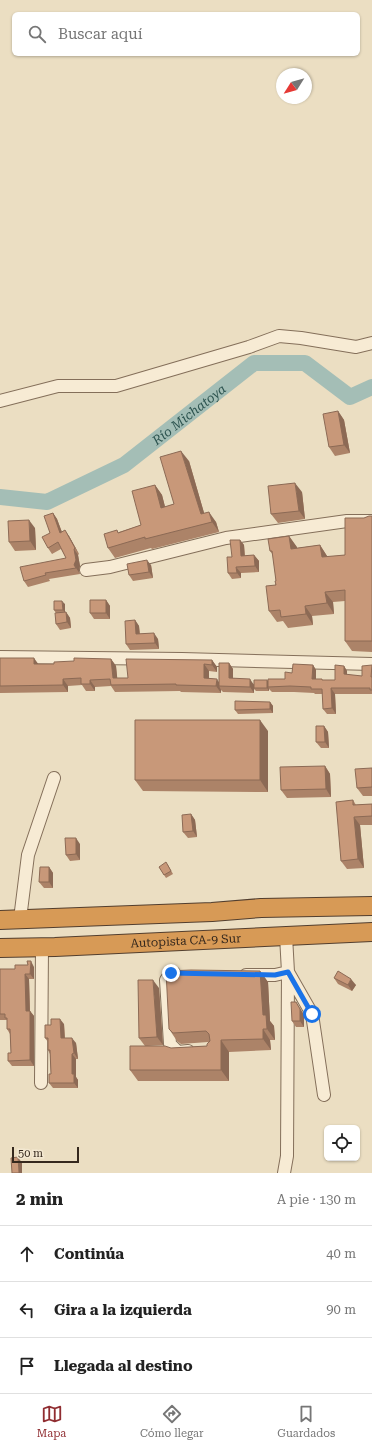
<!DOCTYPE html>
<html lang="es">
<head>
<meta charset="utf-8">
<style>
	body { margin:0; font-family:"Roboto Serif",serif; background:#f6f6f6; color:#222 }
	.controls { position:absolute; right:12px; bottom:12px; display:grid; overflow:hidden; border-radius:6px; box-shadow:0 1px 3px #0004 }
	.controls button { width:36px; height:36px; display:grid; place-items:center; padding:0; border:0; border-bottom:1px solid #e0e0e0; background:#fff; color:#222; font:20px sans-serif }
	.compass { position:absolute; left:276px; top:68px; width:36px; height:36px; border-radius:50%; background:#fff; box-shadow:0 1px 3px #0004; rotate:233deg }
	.scale { position:absolute; left:12px; bottom:10px; width:67px; box-sizing:border-box; padding-left:4px; border:2px solid #35281d; border-top:0; font-size:11px; line-height:14px; white-space:nowrap; color:#35281d; -webkit-text-stroke:3px #f3e8d1; paint-order:stroke }
	.stop { position:absolute; width:12px; height:12px; margin:-9px; border:3px solid #1a73e8; border-radius:50%; background:#fff }
	.stop.end { background:#1a73e8; border-color:#fff; box-shadow:0 1px 4px #0008 }
	.list { margin:0; padding:0; list-style:none }
	h2 { display:flex; justify-content:space-between; align-items:center; height:52px; margin:0; padding:0 16px; font-size:17px }
	h2 small { font-size:13px; font-weight:400; color:#767676 }
	.list li { display:grid; grid-template-columns:26px 1fr auto; gap:12px; align-items:center; box-sizing:border-box; height:56px; padding:0 16px; border-top:1px solid #e0e0e0 }
	.list b { display:block; font-size:15px; white-space:nowrap }
	.list em { font-size:13px; font-style:normal; color:#767676 }
	.icon { flex:none; width:22px; height:22px; fill:none; stroke:currentColor; stroke-width:2; stroke-linecap:round; stroke-linejoin:round }
	.map { position:relative; flex:none; width:372px; height:1173px; overflow:hidden }
	.search { position:absolute; background:#fff; box-shadow:0 1px 3px #0004; left:12px; right:12px; top:12px; height:44px; display:flex; align-items:center; gap:10px; box-sizing:border-box; padding:0 14px; border-radius:6px; color:#767676; font-size:15px }
	.sheet { height:220px; background:#fff }
	nav { display:flex; justify-content:space-around; align-items:center; box-sizing:border-box; height:56px; border-top:1px solid #e0e0e0; background:#fff; font-size:11px; color:#767676 }
	nav a { display:grid; justify-items:center; gap:2px }
	nav .on { color:#902d31 }
	.map>svg:first-child { display:block }
	.lines { fill:none; stroke-linecap:round; stroke-linejoin:round }
	.river { stroke:#a4beb6; stroke-width:16 }
	.minor-casing { stroke:#846f5a; stroke-width:14 }
	.highway-casing { stroke:#523e2e; stroke-width:20 }
	.minor { stroke:#f7ebd4; stroke-width:12 }
	.highway { stroke:#d79a56; stroke-width:18 }
	.wall { fill:#ac8368 }
	.shaded-wall { fill:#8c6a55 }
	.building { fill:#c89879; stroke:#8c6a55 }
	.route { stroke:#1a73e8; stroke-width:5 }
	.labels { text-anchor:middle; dominant-baseline:central; stroke-width:3.5; stroke-linejoin:round; paint-order:stroke }
	.street-label { font-size:12px; fill:#35281d; stroke:#f3e8d1 }
	.water-label { font-size:13px; font-style:italic; fill:#2d5450; stroke:#f3e8d1 }
</style>
</head>
<body>
<div class="map">
<svg width="372" height="1173" viewBox="0 0 372 1173">
	<rect width="100%" height="100%" fill="#ebdec2"/>
	<g class="lines">
		<path class="river" id="s1" d="M0 497 47 502 124 465 254 363H305L350 397 372 387"/>
		<g class="minor-casing">
			<path id="minor" d="M0 401 58 386H116L249 347 279 336 301 338 356 347 372 343
				M86 570 110 567 226 538 347 521H372
				M0 657 182 659 372 664
				M20 919 28 855 54 778
				M174 973H171L166 980 170 1044 178 1052 188 1051
				M246 975H275L288 972 312 1014 324 1095
				M41 1083 42 947
				M284 1173 287 1156 288 972 286 936"/>
		</g>
		<g class="highway-casing">
			<g id="highway">
				<path d="M0 920 212 912 261 908 372 906"/>
				<path id="s2" d="M0 948 55 947 372 932"/>
			</g>
		</g>
		<use href="#minor" class="minor"/>
		<use href="#highway" class="highway"/>
	</g>
	<path class="wall" d="M338 411 344 420 350 453 335 456 329 447Z
		M189 461 204 513 216 522 219 532 152 549 151 548 115 558 108 548 119 532 141 525 155 485 162 495 165 507 174 504Z
		M302 492 305 519 278 523 271 514Z
		M53 513 57 519 62 532 69 536 79 554 78 555 80 566 79 571 80 574 49 579 50 581 28 587 24 581 66 558 61 549 52 554 48 548Z
		M372 516V652L352 651 345 641V601L333 602 334 614 312 616 313 625 288 628 283 621 277 622 269 611 276 581 273 555 270 551 289 536 297 548 320 545 327 556 328 557 345 555 364 518Z
		M35 528 36 550 15 551 9 542Z
		M240 540 244 545 245 556 254 555 259 561V572L241 573V578L232 579 228 573 232 557Z
		M151 565 153 578 133 581 129 575Z
		M106 600 110 606V619H94L90 613Z
		M65 604V612H66L70 618 71 628 60 630 56 624V613L54 610Z
		M135 620 139 626 140 634 158 639 159 649 130 650 126 644Z
		M0 658 39 664H54L111 659 116 666 117 678H128L212 660 217 667V672L209 671V678L219 682 229 663 233 669V678L254 684 267 680 268 681 285 679 292 673 313 665 316 670V679L323 680H335L344 666 347 671V675L362 676 372 665V694H335L336 714H327L323 709V694H315L314 693 294 692H272L269 689V691H256L254 689V693L223 692 221 690V693L181 692 180 691 115 692 111 686 95 687V691H86L82 685 68 686V692L0 693Z
		M270 702 273 706V713L238 714 235 710Z
		M324 726 328 732 329 748H321L316 742Z
		M268 731V792L143 791 135 780Z
		M325 766 330 774 331 797 287 798 281 790Z
		M372 768V796H363L357 788Z
		M353 800 356 805 372 804V825H360L364 868 347 869 341 861Z
		M191 814 195 820 197 837 188 838 183 832Z
		M80 844V860L70 861 66 855Z
		M168 865 173 874 166 878 159 867Z
		M49 867 53 873V888H44L39 882Z
		M34 967V979H29L30 1011 34 1016V1066H12L8 1061 11 1053 10 1034 7 1029V1020H0V969H15Z
		M260 971 268 982 270 1021 274 1026 275 1040H270L271 1050 229 1052V1081H138L130 1070 145 1046 139 1038 159 988 163 1045 148 1046 171 1048 207 1046 208 1042 181 1044 177 1041 169 1029Z
		M334 978 356 985 352 991 338 984Z
		M300 1008 304 1015V1027H296L292 1021Z
		M64 1024 65 1038 76 1043 78 1059H76V1077L78 1080V1088H53L49 1083 51 1074 50 1054 48 1050V1042L45 1038Z"/>
	<path class="shaded-wall" d="M338 411 344 420 350 453 344 445Z
		M181 451 189 461 207 523 201 514Z
		M295 483 302 492 305 519 299 511Z
		M155 485 162 495 168 518 161 508Z
		M209 512 216 522 219 532 212 522Z
		M53 513 57 519 64 538 60 533Z
		M29 520 35 528 36 550 30 541Z
		M65 530 69 536 79 554 75 548Z
		M289 536 297 547 298 559 291 549Z
		M240 540 244 545 245 562 241 556Z
		M320 545 327 556 329 568 322 557Z
		M74 549 78 555 80 566 79 571 80 574 74 565Z
		M254 555 259 561V572L255 566Z
		M147 560 151 565 153 578 149 572Z
		M236 567 241 573V578L237 573Z
		M325 592 333 602 334 614 327 603Z
		M106 600 110 606V619L106 613Z
		M62 601 65 604V613L63 610Z
		M305 606 312 616 313 625 306 614Z
		M66 612 70 618 71 628 67 622Z
		M135 620 139 626 140 640 136 634Z
		M154 633 158 639 159 649 155 643Z
		M34 658 39 665 34 664Z
		M111 659 116 666 118 685 113 678Z
		M212 660 217 667V672L212 665Z
		M229 663 233 669V684L229 678Z
		M204 664 209 671V685L204 678Z
		M313 665 316 670V684L312 679Z
		M344 666 347 671V680L344 674Z
		M63 679 68 686V692L63 685Z
		M217 679 221 686H219L221 690V693L216 686Z
		M250 679 254 685V693L250 687Z
		M90 680 95 687V691L90 684Z
		M267 680 269 683 268 687 269 689V691L267 688Z
		M331 688 335 694 336 714 332 708Z
		M270 702 273 706V713L270 709Z
		M260 720 268 731V792L260 780Z
		M324 726 328 732 329 748 325 742Z
		M325 766 330 774 331 797 326 789Z
		M191 814 195 820 197 837 193 831Z
		M354 817 360 825 364 868 358 859Z
		M76 838 80 844V860L76 854Z
		M49 867 53 873V888L49 882Z
		M31 961 34 967V979L30 974Z
		M260 971 268 982 270 1021 274 1026 275 1040 267 1029 263 1015Z
		M25 974 29 979 30 1016 26 1011Z
		M351 979 356 985 352 991 348 985Z
		M153 980 159 988 163 1045 157 1037Z
		M296 1002 304 1015V1027L300 1021Z
		M30 1011 34 1016V1066L30 1060Z
		M60 1019 64 1024 65 1044 61 1038Z
		M263 1029 270 1040 271 1050 263 1039Z
		M72 1038 76 1043 78 1059 74 1053Z
		M221 1040 229 1052V1081L221 1070Z
		M72 1054 76 1059V1077L78 1080V1088L74 1083 72 1074Z
		M18 1157 22 1163V1173H19Z"/>
	<path class="building" d="M338 411 344 445 329 447 323 414Z
		M181 451 201 514 209 512 212 522 145 539V537L108 548 104 534 117 530 118 533 141 525 132 491 155 485 161 508 174 504 160 457Z
		M295 483 299 511 271 514 268 486Z
		M53 513 60 533 65 530 75 548 74 549 76 560 74 565 76 568 45 573 46 575 24 581 20 567 66 558 58 542 48 548 42 537 50 533 44 516Z
		M369 516H372V641H345V590L325 592 327 603 305 606 306 614 281 617 280 610 269 611 266 586 276 585 275 581H276L272 551H270L268 539 289 536 291 549 320 545 322 557 345 555V518H364Z
		M29 520 30 541 9 542 8 521Z
		M230 540H240L241 556 254 555 255 566 236 567 237 573H228L227 557H232Z
		M147 560 149 572 129 575 127 564Z
		M90 600H106V613H90Z
		M54 601H62L63 610H54Z
		M66 612 67 622 56 624 55 613Z
		M135 620 136 634 154 633 155 643 126 644 125 621Z
		M0 658H34V664H54V662L74 661V658L111 659 113 678H128L126 659 212 660V665L204 664V678L217 679 216 686 176 685V684L111 685 110 679 90 680V684H81V678L63 679V685L0 686Z
		M219 663H229V678L250 679V687L219 686Z
		M293 664 313 665 312 679H322V680H335V665L344 666V674L362 676V666L372 665 371 677H372V690H370V688H331L332 708 323 709 322 689H311V687L290 686 268 687V679H285V672L292 673Z
		M254 680H267V688H254Z
		M235 701 270 702V709L235 710Z
		M135 720H260V780H135Z
		M316 726H324L325 742H316Z
		M325 766 326 789 281 790 280 767Z
		M372 768V787L357 788 355 769Z
		M353 800V805L372 804V816L354 817 358 859 341 861 336 802Z
		M191 814 193 831 183 832 182 815Z
		M65 838H76V854L66 855Z
		M166 862 171 871 164 875 159 867Z
		M40 867H49V882H39Z
		M27 961H31L30 974H25L26 1011H30V1060L8 1061V1053H11L10 1029H7V1018H5V1014H0V969H15V965H28Z
		M191 970 260 971 263 1015H266L267 1029H263V1039L221 1040V1070H130V1046H165L171 1048 207 1046V1044L210 1041 209 1034 206 1031 173 1033 169 1029 166 971Z
		M338 971 351 979 348 985 334 978Z
		M138 980H153L157 1037 139 1038Z
		M291 1002H296L300 1009V1021H292Z
		M51 1019H60L61 1038H72L74 1053 72 1054V1074H74V1083H49V1074H51L50 1050H48V1038H45V1025H51Z
		M18 1157 19 1173H12L11 1158Z"/>
	<g class="lines">
		<path class="route" d="M171 973 275 975 288 972 312 1014"/>
	</g>
	<g class="labels">
		<g class="street-label">
			<text stroke="none"><textPath href="#s2" startOffset="186">Autopista CA-9 Sur</textPath></text>
		</g>
		<g class="water-label">
			<text stroke="none"><textPath href="#s1" startOffset="215">Río Michatoya</textPath></text>
		</g>
	</g>
</svg>
<div class="controls">
<button><svg class="icon" aria-label="locate" viewBox="0 0 24 24"><circle cx="12" cy="12" r="6"/><path d="M12 2v4M12 18v4M2 12h4M18 12h4"/></svg></button>
</div>
<svg class="compass" viewBox="-18 -18 36 36"><path d="M0-13l5 13h-10z" fill="#e53935"/><path d="M0 13l5-13h-10z" fill="#767676"/></svg>
<div class="scale">50 m</div>
<div class="stop" style="left:312px;top:1014px"></div>
<div class="stop end" style="left:171px;top:973px"></div>
<div class="search"><svg class="icon" aria-label="search" viewBox="0 0 24 24"><circle cx="10" cy="10" r="6"/><path d="M15 15l6 6"/></svg>Buscar aquí</div>
</div>
<section class="sheet">
<h2>2 min<small>A pie · 130 m</small></h2>
<ul class="list">
<li><svg class="icon" aria-label="ahead" viewBox="0 0 24 24"><path d="M12 20V5M6 11l6-6 6 6"/></svg><div><b>Continúa</b></div><em>40 m</em></li>
<li><svg class="icon" aria-label="left" viewBox="0 0 24 24"><path d="M17 20v-9H6M10 6l-5 5 5 5"/></svg><div><b>Gira a la izquierda</b></div><em>90 m</em></li>
<li><svg class="icon" aria-label="arrive" viewBox="0 0 24 24"><path d="M6 21V4h12l-3 4 3 4H6"/></svg><div><b>Llegada al destino</b></div></li>
</ul>
</section>
<nav>
<a class="on"><svg class="icon" aria-label="map" viewBox="0 0 24 24"><path d="M3 6l6-2 6 2 6-2v14l-6 2-6-2-6 2zM9 4v14M15 6v14"/></svg>Mapa</a>
<a><svg class="icon" aria-label="directions" viewBox="0 0 24 24"><path d="M12 3l9 9-9 9-9-9zM9 14v-3h6M13 9l2 2-2 2"/></svg>Cómo llegar</a>
<a><svg class="icon" aria-label="saved" viewBox="0 0 24 24"><path d="M7 4h10v16l-5-4-5 4z"/></svg>Guardados</a>
</nav>
</body>
</html>
